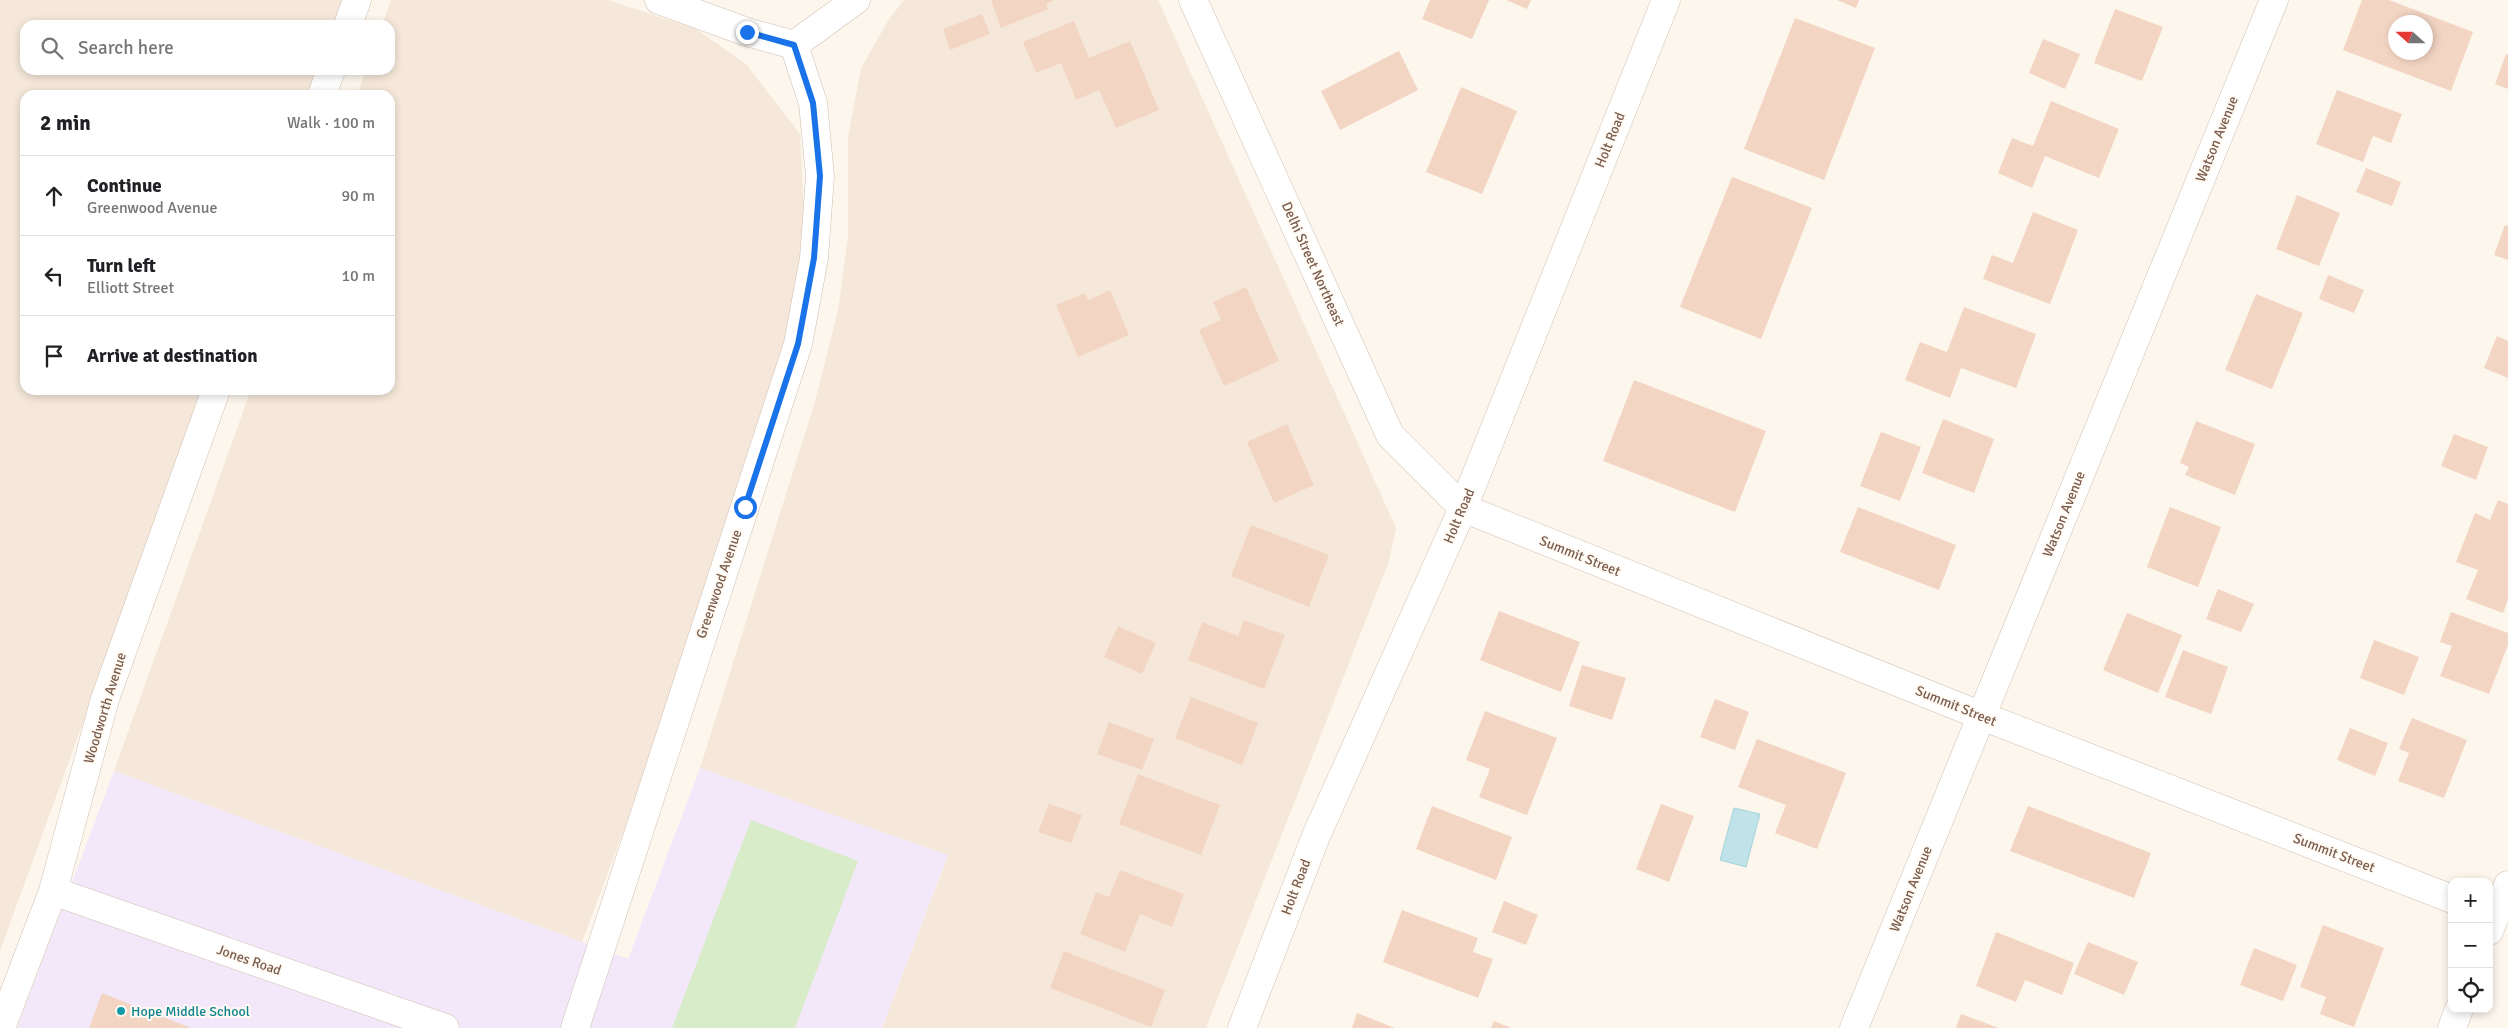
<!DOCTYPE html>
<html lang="en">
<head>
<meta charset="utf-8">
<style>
	body { margin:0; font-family:Signika,sans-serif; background:#f6f6f6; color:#202124 }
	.controls { position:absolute; right:15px; bottom:15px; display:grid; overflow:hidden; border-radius:10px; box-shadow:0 2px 8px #0003 }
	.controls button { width:45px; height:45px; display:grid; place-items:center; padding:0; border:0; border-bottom:1px solid #e0e0e0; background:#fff; color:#202124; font:25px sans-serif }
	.compass { position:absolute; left:2388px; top:15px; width:45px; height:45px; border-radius:50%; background:#fff; box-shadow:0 2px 8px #0003; rotate:291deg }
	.stop { position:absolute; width:15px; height:15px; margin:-11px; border:4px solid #1a73e8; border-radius:50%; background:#fff }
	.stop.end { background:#1a73e8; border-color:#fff; box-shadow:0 1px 5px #0008 }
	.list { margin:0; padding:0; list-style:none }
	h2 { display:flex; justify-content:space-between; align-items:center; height:65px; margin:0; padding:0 20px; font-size:21px }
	h2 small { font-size:16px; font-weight:400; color:#757577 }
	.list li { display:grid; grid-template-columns:32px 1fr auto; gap:15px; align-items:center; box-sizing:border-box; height:80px; padding:0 20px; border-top:1px solid #e0e0e0 }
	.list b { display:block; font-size:19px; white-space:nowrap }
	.list p { margin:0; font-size:16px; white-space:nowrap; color:#757577 }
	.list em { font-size:16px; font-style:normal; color:#757577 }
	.icon { flex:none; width:28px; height:28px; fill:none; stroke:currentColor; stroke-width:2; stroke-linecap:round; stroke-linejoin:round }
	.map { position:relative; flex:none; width:2508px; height:1028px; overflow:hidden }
	.search { position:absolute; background:#fff; box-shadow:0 2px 8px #0003; left:20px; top:20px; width:375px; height:55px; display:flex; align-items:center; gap:12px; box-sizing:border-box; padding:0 18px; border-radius:15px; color:#757577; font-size:19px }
	.panel { position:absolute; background:#fff; box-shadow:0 2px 8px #0003; left:20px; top:90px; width:375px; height:305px; border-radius:15px }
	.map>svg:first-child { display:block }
	.residential { fill:#f5e8da }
	.education { fill:#f3e8fa }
	.green { fill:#d8ecc9 }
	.water { fill:#bfe3e8; stroke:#a5d3da }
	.building { fill:#f3d5c3; fill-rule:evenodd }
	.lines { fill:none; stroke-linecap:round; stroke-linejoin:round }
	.minor-casing { stroke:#d1beb0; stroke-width:29 }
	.secondary-casing { stroke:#d6c0b0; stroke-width:29 }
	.minor { stroke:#fff; stroke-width:28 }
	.secondary { stroke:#fff; stroke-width:28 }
	.route { stroke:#1a73e8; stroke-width:6 }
	.culture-dot { fill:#0f9aa8; stroke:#fffaf3; stroke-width:2 }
	.labels { text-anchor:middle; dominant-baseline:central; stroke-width:4; stroke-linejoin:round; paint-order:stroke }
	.street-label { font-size:14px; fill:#7a5c4d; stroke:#fffaf3 }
	.culture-label { font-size:14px; fill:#0d838f; stroke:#fffaf3; text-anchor:start }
</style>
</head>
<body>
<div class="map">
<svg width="2508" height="1028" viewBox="0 0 2508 1028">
	<rect width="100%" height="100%" fill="#fdf6ec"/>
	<path class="residential" d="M0 0H346L337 25H25V70H320L311 95H25V390H204L0 951Z
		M391 0H608L696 29 746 64 800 134 805 235 783 358 625 827 582 942 114 771 251 390H390V95H357L366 70H390V25H382Z
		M904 0H1158L1396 528 1389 561 1206 1028H882L948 856 700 768 814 405 838 310 848 237V137L861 68 889 19Z"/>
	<path class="education" d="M700 768 948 855 882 1028H17L114 771 628 959Z"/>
	<path class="green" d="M751 820 858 861 795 1028H672Z"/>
	<path class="water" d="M1734 808 1760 814 1746 867 1720 860Z"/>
	<path class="building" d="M991 0H1055L1046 4 1048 9 1001 28Z
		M1430 0H1489L1472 39 1422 19Z
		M1506 0H1531L1527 9Z
		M1837 0H1859L1856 8Z
		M2362 0H2389L2473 32 2451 91 2343 50ZM2396 22H2426V52H2396Z
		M2115 9 2163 27 2142 81 2094 63Z
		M982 14 990 34 950 50 943 29Z
		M1795 18 1875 48 1824 180 1744 149Z
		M1074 21 1089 58 1130 41 1159 110 1116 128 1099 90 1076 100 1061 63 1036 73 1023 42Z
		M2043 39 2080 54 2065 89 2029 73Z
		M1399 51 1418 90 1340 130 1321 91Z
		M2506 54 2508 55V89L2495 84Z
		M1461 87 1517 111 1482 194 1426 172Z
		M2337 90 2402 114 2391 143 2373 136 2363 162 2316 144Z
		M2051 101 2119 129 2099 178 2045 156 2032 188 1998 173 2012 138 2033 146Z
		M2366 168 2401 182 2392 206 2356 192Z
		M1732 177 1812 208 1761 339 1680 307Z
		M2297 195 2340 213 2319 266 2276 249Z
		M2033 212 2078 230 2050 304 1983 279 1992 255 2013 263Z
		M2505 225 2508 226V260L2494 255Z
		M2328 275 2364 290 2354 313 2319 299Z
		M1246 287 1279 361 1224 386 1199 330 1221 320 1213 302Z
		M1110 290 1129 335 1078 357 1056 305 1085 293 1088 300Z
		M2256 294 2303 313 2272 389 2225 370Z
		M1964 307 2036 334 2016 388 1961 368 1950 398 1905 380 1920 342 1947 352Z
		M2497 336 2508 341V378L2484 368Z
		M1634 380 1766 431 1735 512 1603 461Z
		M1943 419 1994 439 1974 493 1922 473Z
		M2196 421 2255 444 2235 495 2185 475 2189 467 2180 463Z
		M1287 424 1314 485 1274 503 1247 442Z
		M1881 432 1921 447 1900 501 1860 486Z
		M2454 434 2488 447 2476 480 2441 466Z
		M2498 500 2508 504V600L2503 613 2466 599 2478 570 2456 562 2475 513 2490 520Z
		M1858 507 1956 545 1939 590 1840 552Z
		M2170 507 2221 527 2198 587 2147 567Z
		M1251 525 1329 555 1309 607 1231 576Z
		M2218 589 2254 604 2241 632 2206 619Z
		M1499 611 1580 642 1561 692 1480 660Z
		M2451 612 2508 633V645L2489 694 2440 676 2452 646 2440 642Z
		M2127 613 2182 635 2158 693 2103 670Z
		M1244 620 1285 635 1264 689 1188 660 1202 622 1238 636Z
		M1118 626 1156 643 1142 674 1104 657Z
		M2374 640 2419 657 2404 695 2360 678Z
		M2183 650 2228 667 2211 714 2165 697Z
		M1582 665 1626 678 1612 720 1569 706Z
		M1191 697 1258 723 1242 765 1175 738Z
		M1715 699 1749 712 1735 750 1700 737Z
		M1485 711 1557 738 1527 815 1479 797 1490 769 1466 760Z
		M2412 718 2467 740 2444 798 2398 781 2409 753 2399 749Z
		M1109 722 1154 739 1142 770 1097 754Z
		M2350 728 2388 743 2375 776 2337 760Z
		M1757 739 1846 773 1817 849 1775 833 1786 805 1738 787Z
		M1138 774 1220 805 1201 855 1119 824Z
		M1049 804 1082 815 1071 843 1038 832Z
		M1661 804 1694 816 1669 882 1636 869Z
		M1432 806 1512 837 1496 880 1416 849Z
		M2028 806 2151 853 2134 898 2010 851Z
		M1120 870 1184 894 1172 927 1140 914 1125 952 1080 934 1096 892 1109 897Z
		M1504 901 1538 915 1526 945 1492 932Z
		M1402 910 1478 938 1473 952 1493 959 1478 998 1383 962Z
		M2323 925 2384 948 2354 1027 2320 1014 2326 997 2300 987Z
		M1996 932 2074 963 2062 995 2025 980 2016 1002 1976 986Z
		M2088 942 2138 962 2124 995 2074 974Z
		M2254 948 2297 965 2283 1001 2240 985Z
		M1064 951 1165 990 1151 1027 1050 988Z
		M102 993 191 1028H89Z
		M1357 1013 1395 1028H1352Z
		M1961 1014 1999 1028H1956Z
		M1494 1021 1511 1028H1491Z"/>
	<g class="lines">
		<g class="minor-casing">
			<path id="minor" d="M659 0 747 32 794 45 856 0
				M1193 0 1390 435 1463 508 1982 716 2452 899
				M348 25 357 0
				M322 95 331 70
				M53 891 445 1028
				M2489 931 2508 885
				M1 1028 53 891 105 699 216 390
				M575 1028 798 344 814 258 820 176 813 103 794 45
				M1854 1028 2274 0
				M2452 1028 2459 1009"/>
		</g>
		<g class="secondary-casing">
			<path id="secondary" d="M1242 1028 1316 836 1463 508 1666 0"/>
		</g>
		<use href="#minor" class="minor"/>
		<use href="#secondary" class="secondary"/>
	</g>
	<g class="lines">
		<path class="route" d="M745 507 798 344 814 258 820 176 813 103 794 45 747 32"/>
	</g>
	<circle class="culture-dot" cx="121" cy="1011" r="5"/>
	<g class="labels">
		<g class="street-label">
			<text transform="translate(2217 139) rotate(-68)">Watson Avenue</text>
			<text transform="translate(1610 140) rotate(-68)">Holt Road</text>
			<text transform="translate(1313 264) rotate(66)">Delhi Street Northeast</text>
			<text transform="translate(2064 514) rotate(-68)">Watson Avenue</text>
			<text transform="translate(1459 516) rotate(-67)">Holt Road</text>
			<text transform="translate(1580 556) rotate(22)">Summit Street</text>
			<text transform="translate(719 584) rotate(-71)">Greenwood Avenue</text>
			<text transform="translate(1956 706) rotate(22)">Summit Street</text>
			<text transform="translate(105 708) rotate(-73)">Woodworth Avenue</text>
			<text transform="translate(2334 853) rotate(21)">Summit Street</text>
			<text transform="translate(1296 887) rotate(-69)">Holt Road</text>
			<text transform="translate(1911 889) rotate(-68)">Watson Avenue</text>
			<text transform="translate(249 960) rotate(19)">Jones Road</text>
		</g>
		<g class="culture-label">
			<text x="131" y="1011">Hope Middle School</text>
		</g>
	</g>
</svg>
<div class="controls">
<button>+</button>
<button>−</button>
<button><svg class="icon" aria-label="locate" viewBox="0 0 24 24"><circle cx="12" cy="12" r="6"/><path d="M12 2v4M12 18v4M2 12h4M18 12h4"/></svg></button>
</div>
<svg class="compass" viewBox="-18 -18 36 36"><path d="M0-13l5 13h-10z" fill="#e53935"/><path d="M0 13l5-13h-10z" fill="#757577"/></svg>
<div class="stop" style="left:745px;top:507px"></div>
<div class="stop end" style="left:747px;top:32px"></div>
<div class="search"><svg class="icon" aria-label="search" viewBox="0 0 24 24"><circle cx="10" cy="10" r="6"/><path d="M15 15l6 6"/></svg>Search here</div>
<section class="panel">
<h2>2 min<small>Walk · 100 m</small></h2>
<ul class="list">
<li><svg class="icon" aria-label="ahead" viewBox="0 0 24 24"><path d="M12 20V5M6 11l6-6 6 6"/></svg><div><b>Continue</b><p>Greenwood Avenue</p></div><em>90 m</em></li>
<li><svg class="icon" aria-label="left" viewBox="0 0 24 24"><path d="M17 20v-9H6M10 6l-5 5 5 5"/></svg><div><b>Turn left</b><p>Elliott Street</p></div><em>10 m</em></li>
<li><svg class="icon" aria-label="arrive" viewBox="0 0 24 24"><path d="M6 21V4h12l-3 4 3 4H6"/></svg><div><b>Arrive at destination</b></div></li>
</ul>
</section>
</div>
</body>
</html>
